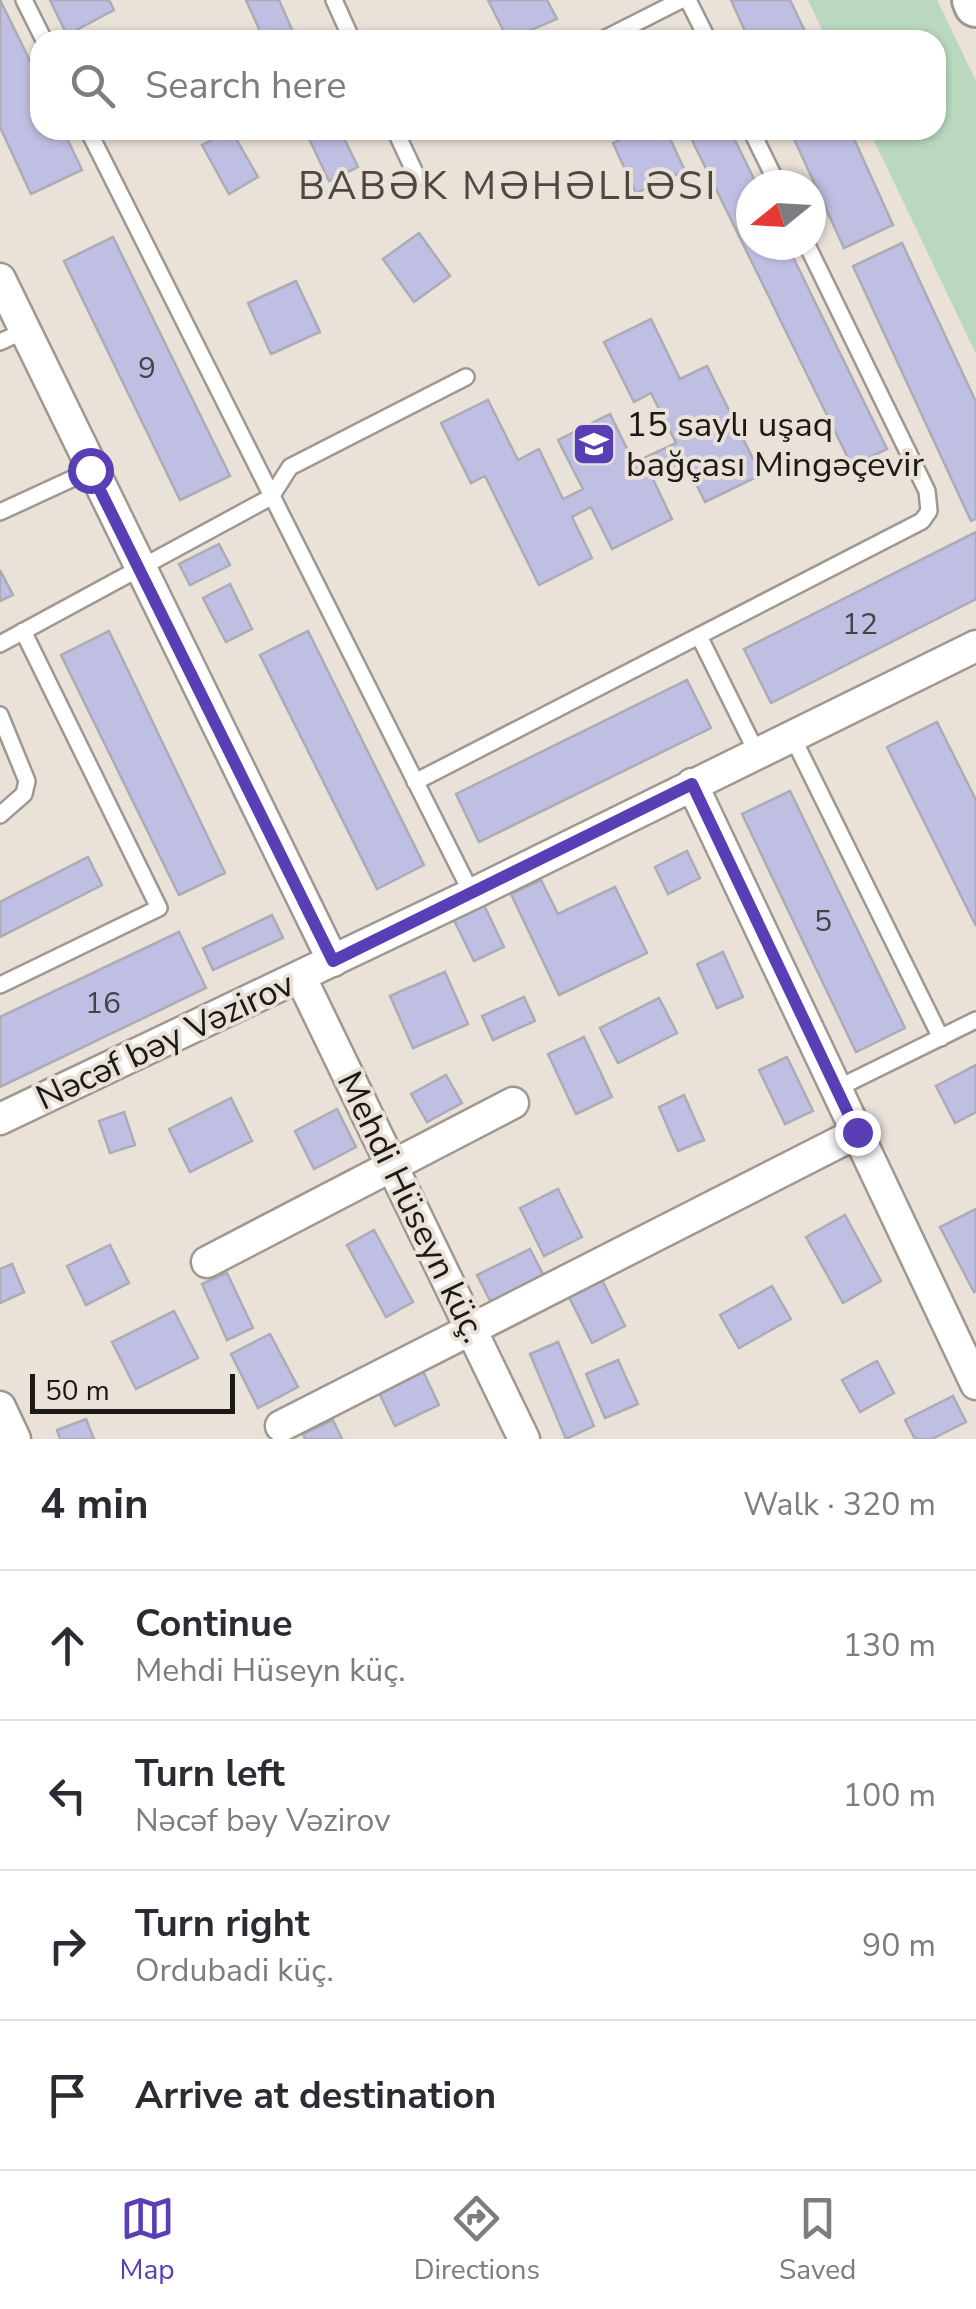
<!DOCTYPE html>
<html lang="en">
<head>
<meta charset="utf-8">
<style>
	body { margin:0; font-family:"Nunito Sans",sans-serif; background:#f2f2f3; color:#2b2b33 }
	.compass { position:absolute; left:736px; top:170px; width:90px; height:90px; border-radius:50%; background:#fff; box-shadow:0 2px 8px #0004; rotate:252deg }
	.scale { position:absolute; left:30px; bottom:25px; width:205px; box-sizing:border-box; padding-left:10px; border:5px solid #1c1916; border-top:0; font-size:28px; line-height:35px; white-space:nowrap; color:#1c1916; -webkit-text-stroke:8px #eae1d9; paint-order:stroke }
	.stop { position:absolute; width:30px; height:30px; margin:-22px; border:8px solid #593eb6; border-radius:50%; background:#fff }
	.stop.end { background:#593eb6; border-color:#fff; box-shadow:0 2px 10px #0008 }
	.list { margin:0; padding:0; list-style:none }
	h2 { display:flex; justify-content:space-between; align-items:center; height:130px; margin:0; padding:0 40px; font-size:42px }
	h2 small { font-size:32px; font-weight:400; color:#7c7c81 }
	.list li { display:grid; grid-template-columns:65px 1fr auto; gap:30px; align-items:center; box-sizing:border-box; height:150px; padding:0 40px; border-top:2px solid #e1e1e2 }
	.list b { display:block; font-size:38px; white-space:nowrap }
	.list p { margin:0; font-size:32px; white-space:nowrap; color:#7c7c81 }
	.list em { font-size:32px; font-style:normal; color:#7c7c81 }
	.icon { flex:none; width:55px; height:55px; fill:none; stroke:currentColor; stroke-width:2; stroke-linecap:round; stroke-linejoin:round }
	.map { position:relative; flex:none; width:976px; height:1439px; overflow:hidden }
	.search { position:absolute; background:#fff; box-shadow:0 2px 8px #0004; left:30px; right:30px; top:30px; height:110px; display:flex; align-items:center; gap:25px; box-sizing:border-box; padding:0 35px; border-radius:30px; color:#7c7c81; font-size:38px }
	.sheet { height:730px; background:#fff }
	nav { display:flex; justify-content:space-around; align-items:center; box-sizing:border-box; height:140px; border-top:2px solid #e1e1e2; background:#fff; font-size:28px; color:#7c7c81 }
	nav a { display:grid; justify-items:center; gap:5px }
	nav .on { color:#593eb6 }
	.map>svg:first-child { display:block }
	.green { fill:#bad8c0 }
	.building { fill:#bfbfe3; stroke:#abacb6; stroke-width:2.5 }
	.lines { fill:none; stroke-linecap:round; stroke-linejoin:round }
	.service-casing { stroke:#a09890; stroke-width:20 }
	.minor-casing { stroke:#a09890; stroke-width:35 }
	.secondary-casing { stroke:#a09890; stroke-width:48 }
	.service { stroke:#fff; stroke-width:15 }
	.minor { stroke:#fff; stroke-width:30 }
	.secondary { stroke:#fff; stroke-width:42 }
	.route { stroke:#593eb6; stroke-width:12 }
	.labels { text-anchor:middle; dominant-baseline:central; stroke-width:8; stroke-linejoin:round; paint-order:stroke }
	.number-label { font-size:30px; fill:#454249 }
	.poi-label { font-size:35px; fill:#1c1916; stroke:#eae1d9; text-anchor:start }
	.street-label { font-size:35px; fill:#1c1916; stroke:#eae1d9 }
	.quarter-label { font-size:40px; letter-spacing:2.5px; fill:#4f4841; stroke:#eae1d9 }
</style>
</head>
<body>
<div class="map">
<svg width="976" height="1439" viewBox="0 0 976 1439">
	<rect width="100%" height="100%" fill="#eae1d9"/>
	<path class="green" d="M808 0H937L976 81V354L869 130H936V40H827Z"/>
	<path class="building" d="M0 0 40 81V130H63L82 170 31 194 0 127Z
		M50 0H109L114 10 67 35Z
		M246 0H279L293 32 264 40Z
		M488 0H547L557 19 508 40Z
		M731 0H790L809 40H749Z
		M231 130 258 177 229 194 202 145Z
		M305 130H340L358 167 329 181Z
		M641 130H666L685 171 636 193 613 143Z
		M687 130H730L757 185H751V245H787L887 449 852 466Z
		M790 130H850L893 225 844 248Z
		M419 233 450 276 414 302 383 259Z
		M113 237 230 476 180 500 64 261Z
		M902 243 976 402V519L971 521 853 266Z
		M296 281 320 332 271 354 248 303Z
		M651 319 680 379 707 366 761 475 705 502 685 461 652 477 672 519 612 549 591 507 572 517 592 558 539 585 485 476 471 483 441 423 488 400 518 460 539 449 563 499 583 489 558 440 610 414 634 463 676 443 651 393 634 402 604 342Z
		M976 532V599L771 703 744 649Z
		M219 544 230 565 190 585 179 564Z
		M0 570 13 595 0 601Z
		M230 584 252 629 226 642 203 598Z
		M109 631 225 873 179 895 61 655Z
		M308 631 424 865 377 889 260 655Z
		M687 680 711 728 479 842 456 794Z
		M937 722 976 800V926L887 747Z
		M790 791 905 1028 856 1052 742 814Z
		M687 851 700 878 668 894 655 867Z
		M88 857 102 885 0 937V902Z
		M541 880 558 914 615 887 647 953 559 995 511 894Z
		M483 903 504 947 474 961 453 918Z
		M272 915 283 938 213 970 203 948Z
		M179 932 206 988 0 1087V1017Z
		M723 952 743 997 717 1008 697 964Z
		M445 972 468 1024 413 1048 390 996Z
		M524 997 535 1021 493 1040 482 1016Z
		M659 998 677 1033 618 1063 600 1028Z
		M584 1037 612 1097 576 1114 548 1054Z
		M787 1057 813 1111 785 1124 759 1070Z
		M976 1065V1112L955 1123 936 1086Z
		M446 1075 462 1103 427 1122 411 1094Z
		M684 1095 704 1140 678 1151 659 1107Z
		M231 1098 252 1141 190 1172 169 1129Z
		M337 1109 356 1147 314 1169 295 1131Z
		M124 1112 135 1145 110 1153 99 1121Z
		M558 1189 582 1237 544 1256 520 1208Z
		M976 1209V1291L974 1292 940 1227Z
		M845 1215 881 1281 843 1303 806 1237Z
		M374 1230 413 1302 386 1317 347 1245Z
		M110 1245 129 1283 86 1305 67 1266Z
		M530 1249 547 1282 494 1308 477 1275Z
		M12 1264 24 1292 0 1303V1269Z
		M227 1273 253 1328 227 1340 202 1284Z
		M602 1280 625 1326 592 1343 569 1297Z
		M772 1286 791 1319 739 1348 720 1315Z
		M174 1311 198 1358 136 1389 112 1342Z
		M270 1334 298 1387 258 1408 231 1354Z
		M558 1342 594 1426 566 1439 530 1354Z
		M618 1360 638 1404 605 1418 586 1374Z
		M877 1361 894 1393 860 1412 842 1380Z
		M421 1367 439 1405 395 1426 377 1388Z
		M953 1396 966 1422 932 1439H915L905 1420Z
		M86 1419 94 1439H60L57 1430Z
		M333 1420 342 1439H305L303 1434Z"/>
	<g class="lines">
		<g class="service-casing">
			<path id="service" d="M24 0 44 40
				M334 0 352 40
				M688 0 708 40
				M604 39 681 0
				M88 130 472 894
				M395 130 417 177
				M751 130 778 185
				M0 342 24 331
				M0 512 91 470
				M699 636 757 753
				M0 644 271 497 290 467 466 377
				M0 715 27 781 24 794 0 815
				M792 736 941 1038
				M415 782 922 521 929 511 927 491 807 245
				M0 985 159 908 23 631
				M836 1089 976 1020"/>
		</g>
		<g class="minor-casing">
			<path id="minor" d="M0 279 333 961
				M692 784 976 1384
				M300 976 524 1439
				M0 1119 472 894 976 646
				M207 1262 513 1103
				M0 1407 15 1439
				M281 1426 857 1133"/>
		</g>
		<g class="secondary-casing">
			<path id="secondary" d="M974 0 976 5"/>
		</g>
		<use href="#service" class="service"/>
		<use href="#minor" class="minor"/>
		<use href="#secondary" class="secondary"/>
	</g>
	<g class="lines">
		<path class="route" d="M90 470 333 961 692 784 857 1132"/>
	</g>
	<defs>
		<g id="school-square" transform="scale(2.25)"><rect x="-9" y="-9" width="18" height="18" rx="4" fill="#593eb6" stroke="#eae1d9"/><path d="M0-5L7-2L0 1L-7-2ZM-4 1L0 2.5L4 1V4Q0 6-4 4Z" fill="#fff"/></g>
	</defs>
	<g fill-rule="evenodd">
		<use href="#school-square" x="594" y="444"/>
	</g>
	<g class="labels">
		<g class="number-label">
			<text x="147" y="368">9</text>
			<text x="860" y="624">12</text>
			<text x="823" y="921">5</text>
			<text x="103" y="1003">16</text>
		</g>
		<g class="poi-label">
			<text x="626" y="424">15 saylı uşaq<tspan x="626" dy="40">bağçası Mingəçevir</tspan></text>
		</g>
		<g class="street-label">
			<text transform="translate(165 1041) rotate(-25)">Nəcəf bəy Vəzirov</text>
			<text transform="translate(412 1207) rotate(64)">Mehdi Hüseyn küç.</text>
		</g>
		<g class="quarter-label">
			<text x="508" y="186">BABƏK MƏHƏLLƏSI</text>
		</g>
	</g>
</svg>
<svg class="compass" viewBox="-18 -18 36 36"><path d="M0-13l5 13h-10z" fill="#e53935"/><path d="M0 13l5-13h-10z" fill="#7c7c81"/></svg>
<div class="scale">50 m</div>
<div class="stop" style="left:90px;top:470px"></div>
<div class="stop end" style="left:857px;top:1132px"></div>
<div class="search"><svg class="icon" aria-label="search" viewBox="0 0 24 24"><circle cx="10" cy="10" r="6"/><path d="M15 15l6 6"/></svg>Search here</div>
</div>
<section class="sheet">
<h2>4 min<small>Walk · 320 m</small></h2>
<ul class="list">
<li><svg class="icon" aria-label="ahead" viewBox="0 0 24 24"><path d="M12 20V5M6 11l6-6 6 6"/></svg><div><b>Continue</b><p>Mehdi Hüseyn küç.</p></div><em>130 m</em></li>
<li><svg class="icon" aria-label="left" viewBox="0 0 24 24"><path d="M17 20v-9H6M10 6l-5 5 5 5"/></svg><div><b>Turn left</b><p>Nəcəf bəy Vəzirov</p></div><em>100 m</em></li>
<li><svg class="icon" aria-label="right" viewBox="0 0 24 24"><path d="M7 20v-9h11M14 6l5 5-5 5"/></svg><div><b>Turn right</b><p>Ordubadi küç.</p></div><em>90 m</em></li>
<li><svg class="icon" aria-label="arrive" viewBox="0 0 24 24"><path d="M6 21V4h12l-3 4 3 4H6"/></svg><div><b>Arrive at destination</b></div></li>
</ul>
</section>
<nav>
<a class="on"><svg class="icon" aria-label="map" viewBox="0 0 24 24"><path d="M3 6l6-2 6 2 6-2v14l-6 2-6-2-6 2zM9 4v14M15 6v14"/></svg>Map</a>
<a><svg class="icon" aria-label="directions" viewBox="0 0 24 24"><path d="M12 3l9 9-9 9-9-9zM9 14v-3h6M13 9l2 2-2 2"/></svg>Directions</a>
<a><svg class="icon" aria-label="saved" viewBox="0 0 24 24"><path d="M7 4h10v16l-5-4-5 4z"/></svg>Saved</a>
</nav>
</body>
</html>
